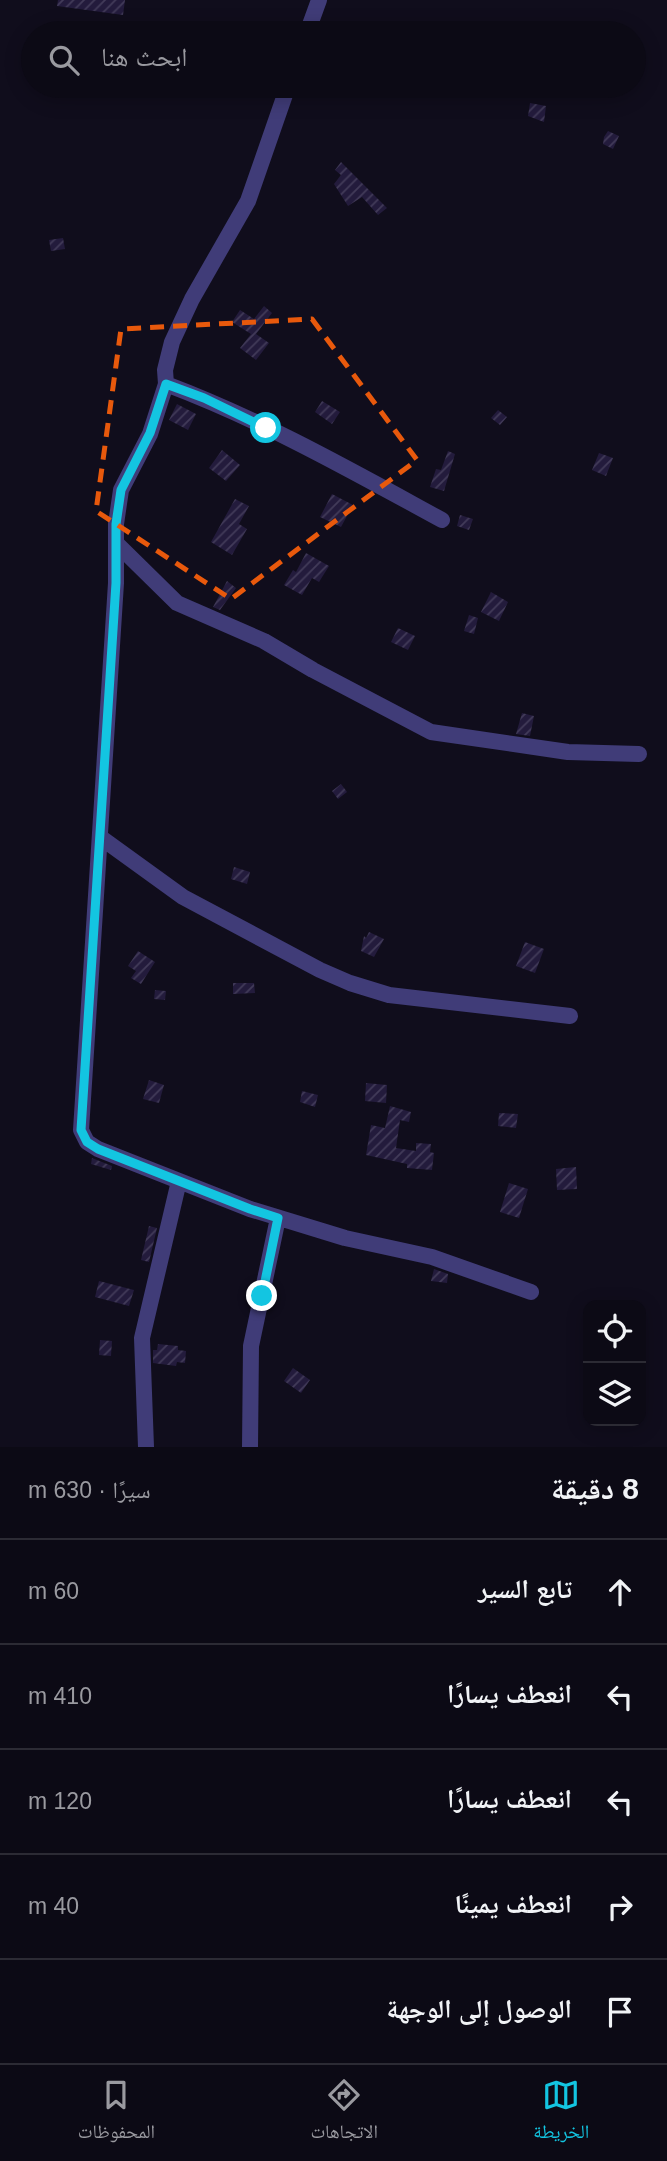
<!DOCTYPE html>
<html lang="ar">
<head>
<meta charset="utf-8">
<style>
	body { margin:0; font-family:Arial,"Noto Naskh Arabic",sans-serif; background:#15131e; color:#f1f3f6; direction:rtl }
	.controls { position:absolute; right:21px; bottom:21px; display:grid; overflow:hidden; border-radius:14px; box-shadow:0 4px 18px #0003 }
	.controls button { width:63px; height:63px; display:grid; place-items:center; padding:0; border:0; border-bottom:2px solid #2c2b34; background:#0c0a15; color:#f1f3f6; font:35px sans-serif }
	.stop { position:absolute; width:21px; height:21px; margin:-16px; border:5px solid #13c5e1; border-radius:50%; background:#fff }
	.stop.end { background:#13c5e1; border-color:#fff; box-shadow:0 2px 7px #0008 }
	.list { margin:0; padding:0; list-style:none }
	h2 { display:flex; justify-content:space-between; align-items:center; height:91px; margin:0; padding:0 28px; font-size:30px }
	h2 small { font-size:23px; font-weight:400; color:#9a9aa0 }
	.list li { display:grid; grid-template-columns:46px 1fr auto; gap:21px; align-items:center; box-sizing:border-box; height:105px; padding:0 28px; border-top:2px solid #2c2b34 }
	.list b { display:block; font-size:26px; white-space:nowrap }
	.list em { font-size:23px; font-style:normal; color:#9a9aa0 }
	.icon { flex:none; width:38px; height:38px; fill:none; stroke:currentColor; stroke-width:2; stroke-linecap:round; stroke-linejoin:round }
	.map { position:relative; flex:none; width:667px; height:1447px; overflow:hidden; direction:ltr }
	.search { position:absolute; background:#0c0a15; box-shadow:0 4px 18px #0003; left:21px; right:21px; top:21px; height:77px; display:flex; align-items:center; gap:18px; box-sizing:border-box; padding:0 24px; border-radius:38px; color:#9a9aa0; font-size:26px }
	.sheet { height:616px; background:#0c0a15 }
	nav { display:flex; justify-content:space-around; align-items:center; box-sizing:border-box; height:98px; border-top:2px solid #2c2b34; background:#0c0a15; font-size:19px; color:#9a9aa0 }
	nav a { display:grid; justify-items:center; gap:4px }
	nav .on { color:#13c5e1 }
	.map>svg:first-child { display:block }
	.building { fill:url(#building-hatch) }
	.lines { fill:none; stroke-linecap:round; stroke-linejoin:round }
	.minor { stroke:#403c78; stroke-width:16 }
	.route { stroke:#13c5e1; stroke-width:9 }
	.marked { fill:none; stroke:#e8590c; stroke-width:5; stroke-dasharray:14 9; stroke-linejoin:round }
</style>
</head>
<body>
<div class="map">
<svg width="667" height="1447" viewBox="0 0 667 1447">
	<defs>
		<pattern id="building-hatch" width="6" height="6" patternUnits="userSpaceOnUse" patternTransform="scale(1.75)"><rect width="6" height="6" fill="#231b3c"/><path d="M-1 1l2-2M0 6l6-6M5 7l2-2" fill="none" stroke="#423b59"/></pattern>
	</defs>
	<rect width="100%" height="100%" fill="#100d1c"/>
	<path class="building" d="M58 0H125L123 15 57 6Z
		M530 103 546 106 544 122 528 116Z
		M608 131 619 136 613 149 603 144 604 137Z
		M341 162 387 208 378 215 362 197 348 206 334 184 341 175 335 170Z
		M63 238 65 249 51 251 49 240Z
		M264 306 272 313 256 334 269 343 256 360 240 348 251 334 232 322 240 310 254 319Z
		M322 401 340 412 332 424 315 412Z
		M177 404 196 414 188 430 169 420Z
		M498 410 507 417 500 425 491 418Z
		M222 450 240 465 226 481 209 468Z
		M448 451 455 454 444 491 430 487 436 469 441 470Z
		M599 453 613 458 606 476 592 470Z
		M332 494 353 505 341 527 320 517Z
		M235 499 249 506 239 524 247 529 232 555 211 542Z
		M460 515 473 519 469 530 457 526Z
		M306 553 329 566 319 582 312 578 302 595 284 585 293 570 296 572Z
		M227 581 236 588 220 610 213 607Z
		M491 592 508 602 499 621 481 612Z
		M469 615 478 618 474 634 464 631Z
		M398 628 415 636 408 650 391 642Z
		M522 713 534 716 530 736 516 734Z
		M341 784 347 792 338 799 332 791Z
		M234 867 250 872 247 884 231 879Z
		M369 932 384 939 374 957 361 951 364 936 366 938Z
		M525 942 544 949 535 973 516 966Z
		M138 951 155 962 141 984 131 978 136 971 128 966Z
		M233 983H254L255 993 233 994Z
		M155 990 166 991 165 1000 154 999Z
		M149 1080 164 1085 159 1103 143 1099Z
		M366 1083 387 1085 386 1103 365 1101Z
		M302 1091 318 1095 315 1107 300 1102Z
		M390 1106 411 1112 409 1122 400 1120 396 1148 416 1151V1143L431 1144 430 1152 434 1153 432 1170 407 1168V1164L366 1155 371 1125 385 1128Z
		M499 1113 518 1114 516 1128 498 1126Z
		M92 1158 112 1166 111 1170 91 1164Z
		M576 1167 577 1189 557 1190 556 1169Z
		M509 1183 528 1189 519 1218 500 1212Z
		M149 1226 157 1228 149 1262 141 1260Z
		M434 1269 448 1274 447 1283 431 1281Z
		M99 1281 134 1290 129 1306 95 1297Z
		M100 1340 112 1341 111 1356 99 1355Z
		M158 1344 178 1346V1350L186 1351 185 1363 177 1362 176 1366 153 1363V1350H157Z
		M293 1368 310 1380 301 1393 284 1381Z"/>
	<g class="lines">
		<path class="minor" d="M307 33 319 0
			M288 86 248 201 192 299 172 342 165 370 166 384 150 434 121 490 116 524V583L81 1130 87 1142 98 1149 250 1209 345 1238 432 1257 531 1292
			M166 384C262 420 352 471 442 520
			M116 543 177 603 264 641 313 670 431 732 568 752 639 754
			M100 837 183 897 320 970 350 983 389 995 570 1016
			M146 1447 142 1338 179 1181
			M250 1447 251 1346 278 1218"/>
	</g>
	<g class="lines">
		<path class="route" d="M262 1296 278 1218 250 1209 98 1149 87 1142 81 1130 116 583V524L121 490 150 433 166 384 204 398 266 428"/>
	</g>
	<path class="marked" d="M312 319 417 460 231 599 96 511 121 329Z"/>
</svg>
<div class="controls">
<button><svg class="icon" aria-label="locate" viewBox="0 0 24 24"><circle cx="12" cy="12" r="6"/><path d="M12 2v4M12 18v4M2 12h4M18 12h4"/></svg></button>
<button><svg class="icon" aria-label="layers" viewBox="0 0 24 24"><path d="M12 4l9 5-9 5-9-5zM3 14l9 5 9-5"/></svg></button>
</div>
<div class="stop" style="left:266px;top:428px"></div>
<div class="stop end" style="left:262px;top:1296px"></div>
<div class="search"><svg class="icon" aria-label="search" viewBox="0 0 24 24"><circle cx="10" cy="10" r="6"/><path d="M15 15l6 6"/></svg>ابحث هنا</div>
</div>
<section class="sheet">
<h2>8 دقيقة<small>سيرًا · 630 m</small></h2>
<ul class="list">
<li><svg class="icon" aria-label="ahead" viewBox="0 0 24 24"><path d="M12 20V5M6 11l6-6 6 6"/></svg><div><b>تابع السير</b></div><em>60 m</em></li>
<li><svg class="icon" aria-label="left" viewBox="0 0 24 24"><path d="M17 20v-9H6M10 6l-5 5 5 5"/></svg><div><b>انعطف يسارًا</b></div><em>410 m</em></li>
<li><svg class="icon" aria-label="left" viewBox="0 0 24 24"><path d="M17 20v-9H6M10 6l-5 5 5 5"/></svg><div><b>انعطف يسارًا</b></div><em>120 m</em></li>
<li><svg class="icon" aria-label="right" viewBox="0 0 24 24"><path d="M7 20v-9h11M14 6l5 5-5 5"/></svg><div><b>انعطف يمينًا</b></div><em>40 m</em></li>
<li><svg class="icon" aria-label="arrive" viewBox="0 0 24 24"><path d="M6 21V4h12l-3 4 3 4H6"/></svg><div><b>الوصول إلى الوجهة</b></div></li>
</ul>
</section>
<nav>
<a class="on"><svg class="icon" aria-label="map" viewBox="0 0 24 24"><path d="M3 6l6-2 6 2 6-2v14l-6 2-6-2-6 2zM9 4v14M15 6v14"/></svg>الخريطة</a>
<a><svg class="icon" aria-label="directions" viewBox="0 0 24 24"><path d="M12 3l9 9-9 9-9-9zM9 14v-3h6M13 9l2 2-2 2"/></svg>الاتجاهات</a>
<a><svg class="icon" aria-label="saved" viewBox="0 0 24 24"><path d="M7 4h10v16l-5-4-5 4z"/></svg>المحفوظات</a>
</nav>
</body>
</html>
